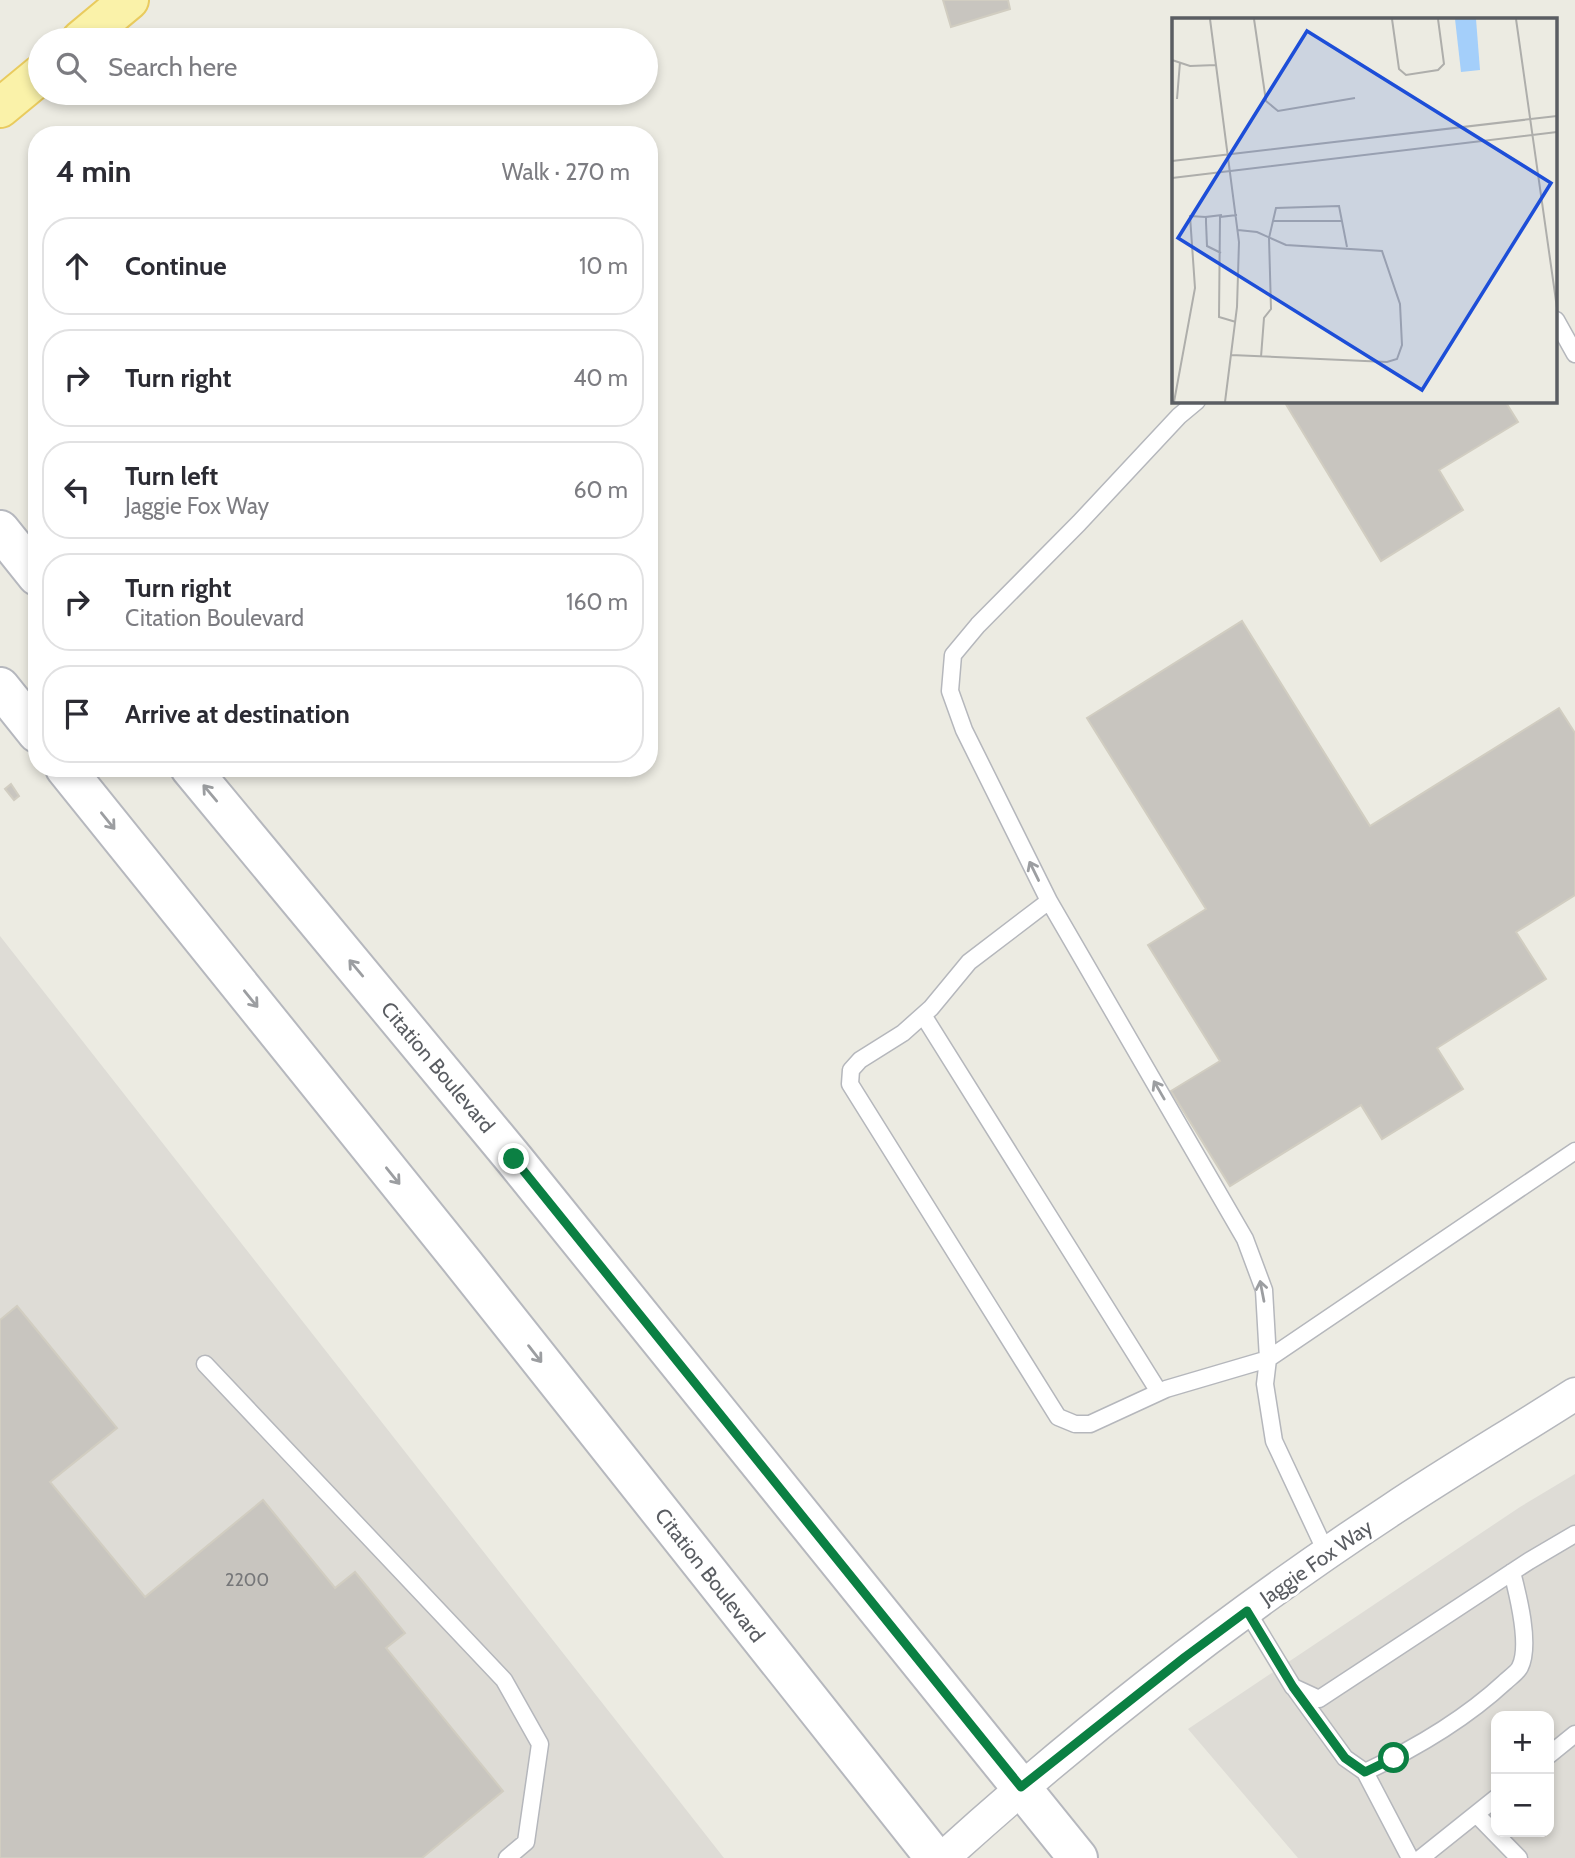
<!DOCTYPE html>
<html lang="en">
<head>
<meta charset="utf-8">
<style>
	body { margin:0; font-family:Cabin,sans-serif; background:#f2f2f3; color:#2b2b33 }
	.controls { position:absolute; right:21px; bottom:21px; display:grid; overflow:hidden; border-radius:14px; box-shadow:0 4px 10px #0003 }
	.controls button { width:63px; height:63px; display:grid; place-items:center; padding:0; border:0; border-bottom:2px solid #e1e1e2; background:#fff; color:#2b2b33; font:35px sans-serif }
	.stop { position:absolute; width:21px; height:21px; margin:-16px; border:5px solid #0b8043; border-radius:50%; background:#fff }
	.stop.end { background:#0b8043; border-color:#fff; box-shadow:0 2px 7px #0008 }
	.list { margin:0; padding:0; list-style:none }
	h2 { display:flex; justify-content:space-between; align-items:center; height:91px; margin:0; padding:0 28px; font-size:30px }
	h2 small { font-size:23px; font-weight:400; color:#7c7c81 }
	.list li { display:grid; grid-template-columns:46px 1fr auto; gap:21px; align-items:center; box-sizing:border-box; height:98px; margin:0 14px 14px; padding:0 14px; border:2px solid #e1e1e2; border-radius:28px }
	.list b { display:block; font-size:26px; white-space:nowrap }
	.list p { margin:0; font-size:23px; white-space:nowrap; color:#7c7c81 }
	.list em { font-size:23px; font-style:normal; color:#7c7c81 }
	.icon { flex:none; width:38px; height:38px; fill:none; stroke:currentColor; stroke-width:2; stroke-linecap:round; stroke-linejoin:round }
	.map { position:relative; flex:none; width:1575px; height:1858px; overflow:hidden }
	.search { position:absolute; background:#fff; box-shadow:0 4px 10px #0003; left:28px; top:28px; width:630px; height:77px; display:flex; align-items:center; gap:18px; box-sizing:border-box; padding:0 24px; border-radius:38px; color:#7c7c81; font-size:26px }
	.panel { position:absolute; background:#fff; box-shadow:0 4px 10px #0003; left:28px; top:126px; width:630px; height:651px; border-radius:28px }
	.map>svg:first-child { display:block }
	.industrial { fill:#dedcd6; fill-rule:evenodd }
	.building { fill:#c8c5bf; stroke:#d1cdc1; stroke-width:2 }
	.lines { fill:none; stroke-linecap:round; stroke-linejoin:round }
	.service-casing { stroke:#b5b7bc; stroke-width:19 }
	.minor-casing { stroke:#b5b7bc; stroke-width:35 }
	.secondary-casing { stroke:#b6b8be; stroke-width:42 }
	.primary-casing { stroke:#e9cb5e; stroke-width:42 }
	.service { stroke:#fff; stroke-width:16 }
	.minor { stroke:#fff; stroke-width:32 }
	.secondary { stroke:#fff; stroke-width:38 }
	.primary { stroke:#faf2a9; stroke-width:38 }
	.oneway { stroke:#9c9ea1 }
	.route { stroke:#0b8043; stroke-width:9 }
	.labels { text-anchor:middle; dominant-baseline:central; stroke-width:6; stroke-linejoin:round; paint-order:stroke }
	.number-label { font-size:18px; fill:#767779 }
	.street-label { font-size:21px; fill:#5a5d62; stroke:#fff }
	.inset-road { fill:none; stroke:#aeaeab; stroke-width:2 }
	.view { fill:#1d4ed8; fill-opacity:0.15; stroke:#1d4ed8; stroke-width:3.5 }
	.inset-edge { fill:none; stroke:#5a5d62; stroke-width:3.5 }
</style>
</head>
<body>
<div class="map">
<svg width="1575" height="1858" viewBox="0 0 1575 1858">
	<rect width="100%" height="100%" fill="#ecebe2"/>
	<path class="industrial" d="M0 936 724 1858H0Z
		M1575 1474V1858H1298L1188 1729 1520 1507ZM1496 1716H1549V1832H1496Z"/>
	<path class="building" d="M943 0H1008L1010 9 951 27Z
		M1284 401H1505L1518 422 1439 470 1463 510 1381 561Z
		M1242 621 1370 826 1559 708 1575 733V895L1516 932 1546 979 1437 1048 1463 1089 1382 1139 1361 1105 1230 1186 1171 1091 1220 1061 1148 945 1206 909 1087 718Z
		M11 784 19 796 14 800 5 789Z
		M17 1306 117 1428 50 1482 145 1597 263 1500 335 1588 355 1572 405 1633 386 1648 503 1791 422 1858H0V1320Z"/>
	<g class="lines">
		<g class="service-casing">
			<path id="service" d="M1556 320 1575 354
				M1197 401 1179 416 1079 523 978 625 953 655 950 691 964 730 1049 901 1245 1239 1264 1290 1268 1359 1265 1384 1274 1441 1327 1554
				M1049 901 969 962 931 1008 903 1033 860 1060 851 1070 850 1084 1058 1417 1075 1424H1090L1166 1389 1268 1359 1575 1151
				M923 1015 1159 1392
				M205 1364 504 1680 540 1744 526 1842 507 1858
				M1247 1611 1293 1687 1319 1699 1529 1561 1575 1534
				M1295 1689 1345 1758 1365 1772C1414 1749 1465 1719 1505 1682 1509 1678 1518 1672 1520 1667 1531 1645 1518 1595 1512 1572
				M1549 1755 1575 1734
				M1365 1772 1410 1858
				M1476 1814 1519 1858
				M1421 1858 1496 1798"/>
		</g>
		<g class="minor-casing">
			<path id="minor" d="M943 1858C1083 1731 1233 1614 1391 1510 1451 1470 1514 1433 1575 1394"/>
		</g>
		<g class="secondary-casing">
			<path id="secondary" d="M0 530 37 576
				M0 687 37 733
				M65 768 464 1264 935 1858
				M190 768 514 1159 1078 1858"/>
		</g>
		<g class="primary-casing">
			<path id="primary" d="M81 40 129 0
				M0 108 40 75"/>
		</g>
		<use href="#service" class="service"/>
		<use href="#minor" class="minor"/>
		<use href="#secondary" class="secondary"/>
		<use href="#primary" class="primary"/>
	</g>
	<defs><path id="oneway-shaft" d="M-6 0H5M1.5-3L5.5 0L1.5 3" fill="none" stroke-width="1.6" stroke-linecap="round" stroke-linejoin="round" transform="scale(1.75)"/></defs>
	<g class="oneway">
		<use href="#oneway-shaft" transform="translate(210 793) rotate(-130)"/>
		<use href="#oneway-shaft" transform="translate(108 821) rotate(51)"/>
		<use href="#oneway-shaft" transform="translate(1034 871) rotate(-116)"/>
		<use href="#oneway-shaft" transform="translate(356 968) rotate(-130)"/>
		<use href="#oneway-shaft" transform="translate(251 999) rotate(51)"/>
		<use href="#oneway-shaft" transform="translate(1159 1090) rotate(-120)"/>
		<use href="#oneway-shaft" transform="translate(393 1176) rotate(51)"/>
		<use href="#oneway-shaft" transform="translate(1262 1291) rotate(-101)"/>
		<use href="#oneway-shaft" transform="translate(535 1354) rotate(52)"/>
	</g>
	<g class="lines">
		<path class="route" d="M514 1159 1021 1787 1185 1657 1247 1611 1293 1687 1345 1758 1365 1772 1394 1758"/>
	</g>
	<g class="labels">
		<g class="number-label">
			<text x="247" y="1580">2200</text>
		</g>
		<g class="street-label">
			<text transform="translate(438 1067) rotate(50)">Citation Boulevard</text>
			<text transform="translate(1316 1562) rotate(-35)">Jaggie Fox Way</text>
			<text transform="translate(710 1575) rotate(52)">Citation Boulevard</text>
		</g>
	</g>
	<g transform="translate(1172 18)">
		<rect width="385" height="385" fill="#ecebe2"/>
		<path d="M283 1H304L308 52 289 54Z" fill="#a4cffa"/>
		<path class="inset-road" d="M38 1 67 224 65 289 53 384M82 1 94 83 106 93 183 80M220 1 227 51 234 57 266 52 272 46 266 1M344 1 385 290M0 42 18 48 44 47M5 81 8 44M0 143 385 98M0 160 385 114M101 203H170M49 235 35 228 34 204V199L50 197M64 304 47 299 48 199 65 197M59 337 215 344 225 341 230 327 228 286 210 233 114 227 85 214 66 212M89 339 92 300 99 291 97 220 104 190 167 188 175 229M2 384 23 270 18 198 34 199"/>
		<path class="view" d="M135 13 379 165 250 372 6 220Z"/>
		<rect width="385" height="385" class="inset-edge"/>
	</g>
</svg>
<div class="controls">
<button>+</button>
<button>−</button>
</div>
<div class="stop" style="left:1394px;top:1758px"></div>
<div class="stop end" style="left:514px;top:1159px"></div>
<div class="search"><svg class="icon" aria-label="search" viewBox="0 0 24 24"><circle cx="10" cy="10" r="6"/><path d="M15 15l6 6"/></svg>Search here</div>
<section class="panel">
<h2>4 min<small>Walk · 270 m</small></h2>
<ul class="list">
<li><svg class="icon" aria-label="ahead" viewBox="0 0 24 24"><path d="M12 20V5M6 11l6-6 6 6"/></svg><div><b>Continue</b></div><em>10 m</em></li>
<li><svg class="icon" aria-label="right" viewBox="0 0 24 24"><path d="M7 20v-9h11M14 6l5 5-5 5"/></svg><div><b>Turn right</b></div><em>40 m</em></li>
<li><svg class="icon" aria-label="left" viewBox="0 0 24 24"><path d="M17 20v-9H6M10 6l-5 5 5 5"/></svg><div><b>Turn left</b><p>Jaggie Fox Way</p></div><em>60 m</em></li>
<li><svg class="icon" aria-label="right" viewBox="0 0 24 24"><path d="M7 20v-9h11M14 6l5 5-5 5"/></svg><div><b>Turn right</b><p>Citation Boulevard</p></div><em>160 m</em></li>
<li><svg class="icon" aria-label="arrive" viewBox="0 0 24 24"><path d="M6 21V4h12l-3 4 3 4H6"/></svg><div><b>Arrive at destination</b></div></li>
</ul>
</section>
</div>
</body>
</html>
